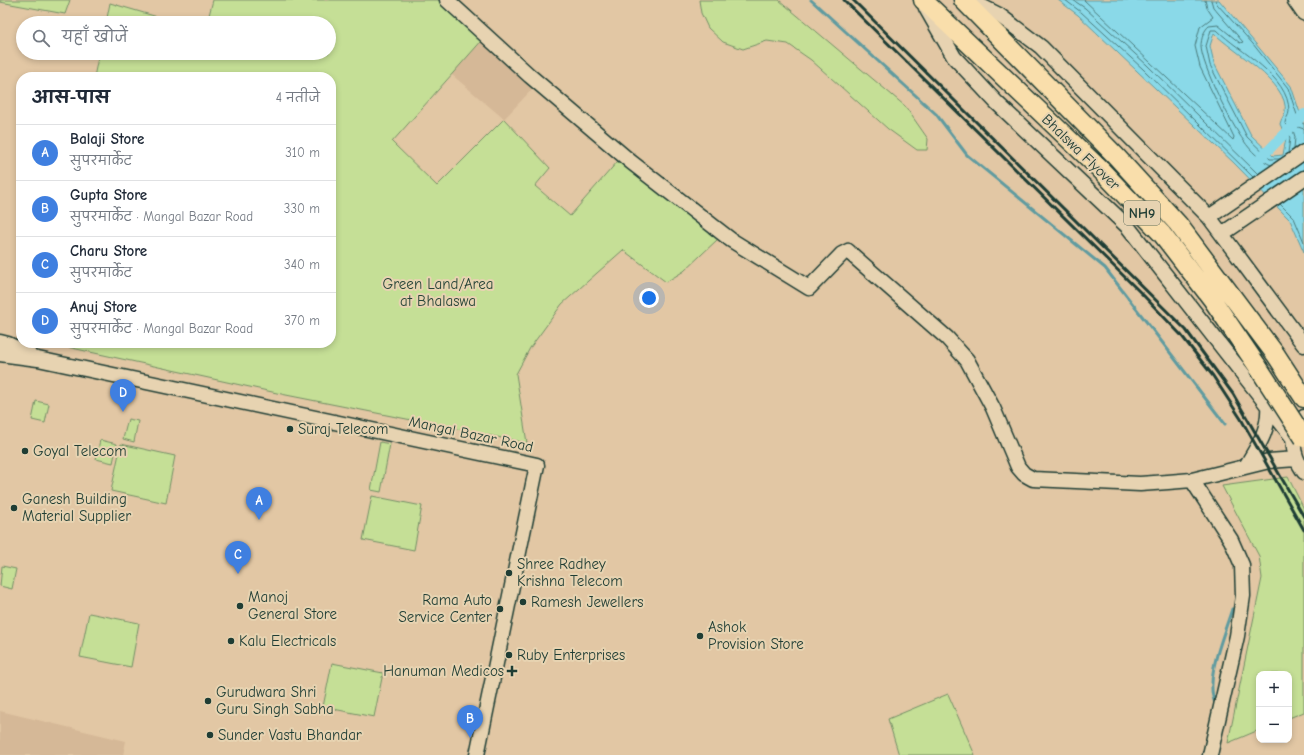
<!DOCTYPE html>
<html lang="hi">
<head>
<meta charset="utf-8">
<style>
	body { margin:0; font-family:"Comic Neue","Playpen Sans Deva",sans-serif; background:#f2f2f3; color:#1f2937 }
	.controls { position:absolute; right:12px; bottom:12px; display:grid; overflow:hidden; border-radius:8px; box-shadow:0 2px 6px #0003 }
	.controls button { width:36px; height:36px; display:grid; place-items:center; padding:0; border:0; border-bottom:1px solid #e0e1e3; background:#fff; color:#1f2937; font:20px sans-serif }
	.you { position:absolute; left:649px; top:298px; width:14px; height:14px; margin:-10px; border:3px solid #fff; border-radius:50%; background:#1a73e8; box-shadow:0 0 0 6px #1a73e833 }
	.badge { display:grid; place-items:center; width:26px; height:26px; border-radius:50%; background:#1f3d34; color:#fff; font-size:13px; font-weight:700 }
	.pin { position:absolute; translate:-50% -33px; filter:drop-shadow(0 1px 2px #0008) }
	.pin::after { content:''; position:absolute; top:21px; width:14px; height:12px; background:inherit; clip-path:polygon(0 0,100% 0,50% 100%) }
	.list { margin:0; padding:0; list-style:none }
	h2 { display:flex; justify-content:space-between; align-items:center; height:52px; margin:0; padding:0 16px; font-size:17px }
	h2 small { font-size:13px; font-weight:400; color:#747a83 }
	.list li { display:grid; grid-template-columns:26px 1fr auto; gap:12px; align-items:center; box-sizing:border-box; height:56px; padding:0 16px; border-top:1px solid #e0e1e3 }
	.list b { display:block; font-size:15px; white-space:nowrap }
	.list p { margin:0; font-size:13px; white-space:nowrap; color:#747a83 }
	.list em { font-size:13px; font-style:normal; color:#747a83 }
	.icon { flex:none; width:22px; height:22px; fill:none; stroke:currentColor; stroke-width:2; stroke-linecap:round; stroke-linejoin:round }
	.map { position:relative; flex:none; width:1304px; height:755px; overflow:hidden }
	.search { position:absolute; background:#fff; box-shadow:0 2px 6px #0003; left:16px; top:16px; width:320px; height:44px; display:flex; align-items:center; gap:10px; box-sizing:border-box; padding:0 14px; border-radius:22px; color:#747a83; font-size:15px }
	.panel { position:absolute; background:#fff; box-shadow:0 2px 6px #0003; left:16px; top:72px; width:320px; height:276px; border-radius:16px }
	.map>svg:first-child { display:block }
	.built { fill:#d5b897 }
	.green { fill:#c5df96; stroke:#728e65 }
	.water { fill:#8ad9e8; stroke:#5f9ba0; fill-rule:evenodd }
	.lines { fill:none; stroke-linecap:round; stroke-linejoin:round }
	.shore { stroke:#4a7b7c; stroke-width:1 }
	.stream { stroke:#5f9ba0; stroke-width:3 }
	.canal { stroke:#8ad9e8; stroke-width:10 }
	.tertiary-casing { stroke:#1f3d34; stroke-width:17 }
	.secondary-casing { stroke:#1f3d34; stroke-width:18 }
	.trunk-casing { stroke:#1f3d34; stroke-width:21 }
	.tertiary { stroke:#e7d3b1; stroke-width:14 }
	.secondary { stroke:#e7d3b1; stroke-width:15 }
	.trunk { stroke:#f9deab; stroke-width:18 }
	.rail { stroke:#1f3d34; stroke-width:3 }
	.trunk-bridge-casing { stroke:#1f3d34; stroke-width:21; stroke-linecap:butt }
	.trunk-bridge { stroke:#f9deab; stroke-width:18 }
	.poi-dot { fill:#1f3d34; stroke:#e7d3b1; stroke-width:1.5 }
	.labels { text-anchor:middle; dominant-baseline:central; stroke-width:4; stroke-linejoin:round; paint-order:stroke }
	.shield { fill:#e7d3b1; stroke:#5b6a5a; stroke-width:1 }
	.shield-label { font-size:14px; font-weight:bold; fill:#1f3d34 }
	.street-label { font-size:15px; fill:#1f3d34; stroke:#e7d3b1 }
	.park-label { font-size:15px; fill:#274539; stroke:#e7d3b1 }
	.poi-label { font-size:15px; fill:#1f3d34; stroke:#e7d3b1; text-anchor:start }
</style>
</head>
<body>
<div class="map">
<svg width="1304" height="755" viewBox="0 0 1304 755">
	<rect width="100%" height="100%" fill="#e2c7a4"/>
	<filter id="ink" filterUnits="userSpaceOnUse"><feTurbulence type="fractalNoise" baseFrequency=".025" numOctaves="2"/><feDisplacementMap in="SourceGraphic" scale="8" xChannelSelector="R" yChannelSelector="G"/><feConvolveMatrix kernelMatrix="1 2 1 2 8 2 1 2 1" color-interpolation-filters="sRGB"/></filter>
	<g filter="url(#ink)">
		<path class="built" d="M484 38 536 85 504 119 451 74Z
			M0 711 126 741 123 755H0Z"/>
		<path class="green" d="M0 0H70L65 14 0 2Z
			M213 0H438L455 12 484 38 392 142 437 186 504 119 550 168 535 186 570 216 618 161 718 239 684 271 666 282 623 250 562 304 530 348 516 374 527 443 286 395 49 343H331V77H94L99 53H329V23H207Z
			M699 0H779L905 106 928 139 927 150H917L888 129 811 60 788 44 767 41 743 49 723 42 708 28 701 13Z
			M110 3 178 23H106Z
			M36 401 49 404 45 423 32 420Z
			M128 419 138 421 134 442 123 439Z
			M100 440 117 444 113 463 96 459Z
			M380 442 390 444 381 492 371 490Z
			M121 444 175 456 166 503 111 491Z
			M1288 477 1304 509V712L1289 718V674H1259V730L1228 743 1262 578 1259 556 1222 486Z
			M372 496 422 506 414 550 363 540Z
			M2 566 16 569 12 589 0 586Z
			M89 613 139 623 131 667 80 657Z
			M332 663 383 673 374 717 323 707Z
			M948 694 975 755H899L888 719Z"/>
		<path class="water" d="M1058 0H1219L1291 86 1304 125V252L1290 220 1234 163 1078 15ZM1214 33C1231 51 1290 83 1285 112 1284 116 1281 119 1280 124L1286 138 1283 155 1273 156 1251 135 1214 63 1210 46Z"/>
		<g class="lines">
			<path class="shore" d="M1065 0 1081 12 1143 69 1253 177
				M1073 0 1085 8 1147 65 1258 174
				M1084 0 1233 140 1234 137 1200 67 1195 46 1200 27 1213 17 1207 8 1205 0
				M1211 0 1213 7 1243 42 1240 43 1218 25 1209 26C1204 30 1201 39 1201 46 1201 64 1232 126 1244 141 1250 150 1261 161 1271 165
				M1216 0 1217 4 1253 44 1288 88 1299 121 1304 124
				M1294 149 1295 137 1291 123 1293 122 1298 127 1304 129
				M1280 159H1270L1247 137 1210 65 1206 46 1211 30H1217C1239 52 1289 76 1289 111 1289 116 1285 119 1285 123L1290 138 1288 153
				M1280 204 1294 218 1304 242"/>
			<path class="stream" d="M811 0 936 114 967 155 1105 268 1225 424
				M1216 705C1203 681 1224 635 1232 609"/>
			<path class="canal" d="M1258 161 1304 114"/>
			<g class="tertiary-casing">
				<path id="tertiary" d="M447 0 530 76 631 162 731 240 809 288 842 254 848 251 850 253 947 338 967 360 993 408 1018 467 1024 474 1033 479 1140 484 1168 482 1192 480 1269 461 1296 459
					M969 0 999 15 1041 47 1209 217 1304 345
					M926 8 954 57 997 103 1128 227 1293 438
					M1209 217 1304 152
					M1222 234 1304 178
					M0 342 8 344 29 354
					M0 354 38 359 537 465 477 755
					M1304 417C1288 433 1292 455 1304 472
					M1246 466C1258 446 1270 429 1268 405
					M1192 480 1231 540 1242 565 1243 596 1237 636 1210 755"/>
			</g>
			<g class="secondary-casing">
				<path id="secondary" d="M1295 0 1304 13"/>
			</g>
			<g class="trunk-casing">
				<path id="trunk" d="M923 0 1100 169 1162 234 1212 299 1258 367
					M963 0 1115 155 1178 224 1276 355 1304 398"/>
			</g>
			<use href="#tertiary" class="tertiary"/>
			<use href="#secondary" class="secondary"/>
			<use href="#trunk" class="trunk"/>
			<path class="rail" d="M844 0 1144 296 1181 335 1213 376 1241 419 1304 530
				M853 0 1186 330 1233 394 1304 517"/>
			<g class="trunk-bridge-casing">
				<path id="trunk-bridge" d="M1258 367 1304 438"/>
			</g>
			<use href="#trunk-bridge" class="trunk-bridge"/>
		</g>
	</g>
	<g class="poi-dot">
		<circle cx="290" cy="429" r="4"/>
		<circle cx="25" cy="451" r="4"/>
		<circle cx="14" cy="508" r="4"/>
		<circle cx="509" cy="573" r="4"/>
		<circle cx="523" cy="602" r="4"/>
		<circle cx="240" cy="606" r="4"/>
		<circle cx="500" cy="609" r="4"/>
		<circle cx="700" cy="636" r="4"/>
		<circle cx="231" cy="641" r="4"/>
		<circle cx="509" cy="655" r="4"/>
		<path d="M510 665h4v4h4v4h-4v4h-4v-4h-4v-4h4z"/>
		<circle cx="208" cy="701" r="4"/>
		<circle cx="210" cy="735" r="4"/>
	</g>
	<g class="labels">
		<rect class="shield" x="1124" y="201" width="36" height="24" rx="3"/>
		<g class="shield-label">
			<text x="1142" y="213">NH9</text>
		</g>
		<g class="street-label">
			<text transform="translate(1081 152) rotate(44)">Bhalswa Flyover</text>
			<text transform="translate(471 434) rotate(12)">Mangal Bazar Road</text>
		</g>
		<g class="park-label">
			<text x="438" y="284">Green Land/Area<tspan x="438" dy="17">at Bhalaswa</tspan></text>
		</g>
		<g class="poi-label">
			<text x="298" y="429">Suraj Telecom</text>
			<text x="33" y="451">Goyal Telecom</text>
			<text x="22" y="499">Ganesh Building<tspan x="22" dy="17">Material Supplier</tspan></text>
			<text x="517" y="564">Shree Radhey<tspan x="517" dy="17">Krishna Telecom</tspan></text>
			<text x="248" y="597">Manoj<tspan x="248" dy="17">General Store</tspan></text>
			<text x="492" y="600" text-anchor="end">Rama Auto<tspan x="492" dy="17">Service Center</tspan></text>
			<text x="531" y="602">Ramesh Jewellers</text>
			<text x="708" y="627">Ashok<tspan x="708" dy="17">Provision Store</tspan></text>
			<text x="239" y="641">Kalu Electricals</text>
			<text x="517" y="655">Ruby Enterprises</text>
			<text x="504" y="671" text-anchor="end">Hanuman Medicos</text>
			<text x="216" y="692">Gurudwara Shri<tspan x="216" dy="17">Guru Singh Sabha</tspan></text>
			<text x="218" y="735">Sunder Vastu Bhandar</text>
		</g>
	</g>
</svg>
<div class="controls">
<button>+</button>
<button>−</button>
</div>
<div class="you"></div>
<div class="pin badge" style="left:259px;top:520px;background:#3f7fe0">A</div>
<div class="pin badge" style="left:470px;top:738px;background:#3f7fe0">B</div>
<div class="pin badge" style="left:238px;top:574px;background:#3f7fe0">C</div>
<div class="pin badge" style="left:123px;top:412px;background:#3f7fe0">D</div>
<div class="search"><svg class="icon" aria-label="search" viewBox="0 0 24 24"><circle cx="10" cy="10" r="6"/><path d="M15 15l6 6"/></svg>यहाँ खोजें</div>
<section class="panel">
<h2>आस-पास<small>4 नतीजे</small></h2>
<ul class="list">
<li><span class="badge" style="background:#3f7fe0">A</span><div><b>Balaji Store</b><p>सुपरमार्केट</p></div><em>310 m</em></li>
<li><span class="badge" style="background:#3f7fe0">B</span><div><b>Gupta Store</b><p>सुपरमार्केट · Mangal Bazar Road</p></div><em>330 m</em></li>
<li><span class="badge" style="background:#3f7fe0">C</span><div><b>Charu Store</b><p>सुपरमार्केट</p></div><em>340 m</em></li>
<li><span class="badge" style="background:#3f7fe0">D</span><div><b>Anuj Store</b><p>सुपरमार्केट · Mangal Bazar Road</p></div><em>370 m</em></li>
</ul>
</section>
</div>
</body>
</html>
